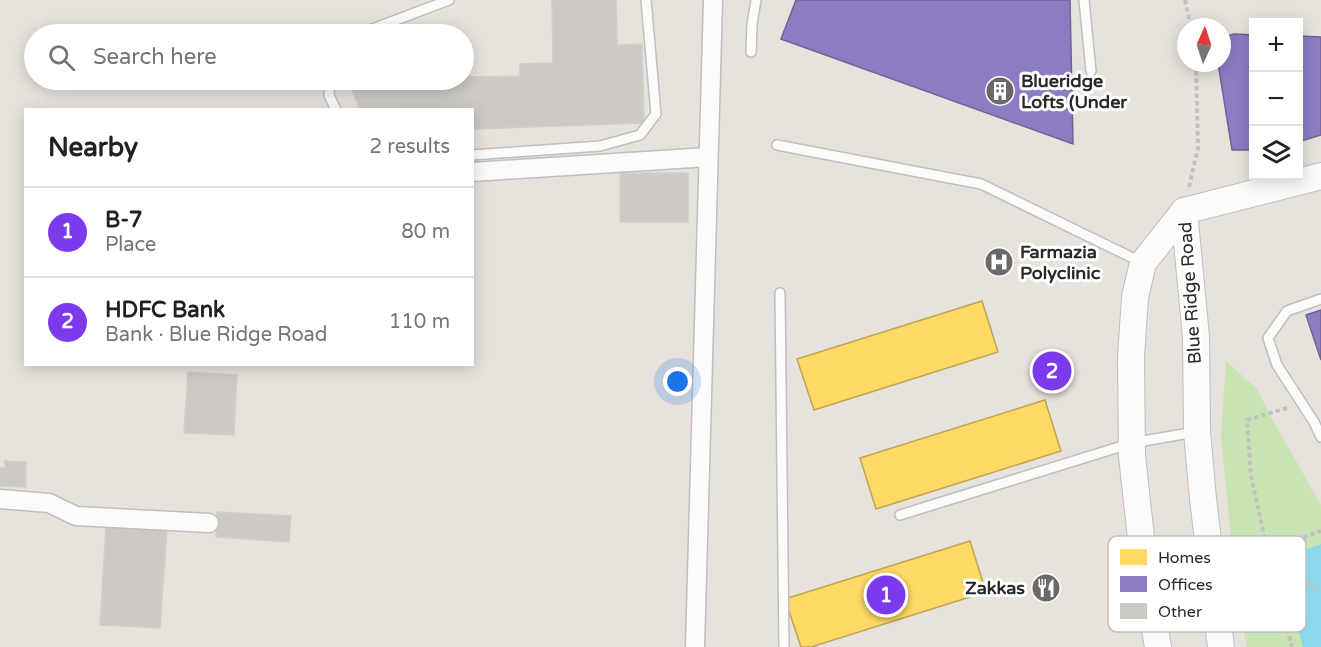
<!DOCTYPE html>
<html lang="en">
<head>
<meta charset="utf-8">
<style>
	body { margin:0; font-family:"Varela Round",sans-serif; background:#f6f6f6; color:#202124 }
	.controls { position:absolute; right:18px; top:18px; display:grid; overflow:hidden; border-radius:0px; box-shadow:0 3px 15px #0003 }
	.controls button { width:54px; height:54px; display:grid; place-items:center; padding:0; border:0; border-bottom:2px solid #e0e0e0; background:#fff; color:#202124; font:30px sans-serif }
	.compass { position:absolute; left:1177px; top:18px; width:54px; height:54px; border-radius:50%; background:#fff; box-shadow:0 3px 15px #0003; rotate:3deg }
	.you { position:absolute; left:678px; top:382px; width:21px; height:21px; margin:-15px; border:4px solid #fff; border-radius:50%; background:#1a73e8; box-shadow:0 0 0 9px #1a73e833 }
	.badge { display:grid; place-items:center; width:39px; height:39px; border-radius:50%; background:#7c3aed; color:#fff; font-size:20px; font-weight:700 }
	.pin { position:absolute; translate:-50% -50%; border:3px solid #fff; box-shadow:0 2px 6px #0006 }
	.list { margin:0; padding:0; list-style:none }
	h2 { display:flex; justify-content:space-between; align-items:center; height:78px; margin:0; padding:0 24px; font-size:26px }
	h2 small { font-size:20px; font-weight:400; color:#757577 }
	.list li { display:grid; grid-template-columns:39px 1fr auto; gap:18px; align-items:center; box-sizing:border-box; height:90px; padding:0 24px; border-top:2px solid #e0e0e0 }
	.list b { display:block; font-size:22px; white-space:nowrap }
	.list p { margin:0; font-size:20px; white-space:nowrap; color:#757577 }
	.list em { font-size:20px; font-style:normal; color:#757577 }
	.icon { flex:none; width:33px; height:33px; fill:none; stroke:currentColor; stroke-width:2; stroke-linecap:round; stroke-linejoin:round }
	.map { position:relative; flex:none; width:1321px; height:647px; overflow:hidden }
	.search { position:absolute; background:#fff; box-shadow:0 3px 15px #0003; left:24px; top:24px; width:450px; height:66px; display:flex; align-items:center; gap:15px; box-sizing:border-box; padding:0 21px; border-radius:33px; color:#757577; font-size:22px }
	.panel { position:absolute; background:#fff; box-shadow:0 3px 15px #0003; left:24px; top:108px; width:450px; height:258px; border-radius:0px }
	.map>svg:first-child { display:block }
	.green { fill:#c9e4b3 }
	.water { fill:#8bd8ed }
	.homes { fill:#ffd966; stroke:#bea453; stroke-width:1.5 }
	.offices { fill:#8e7cc3; stroke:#6f6394; stroke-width:1.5 }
	.building { fill:#cdcac6; stroke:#d2cec8; stroke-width:1.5 }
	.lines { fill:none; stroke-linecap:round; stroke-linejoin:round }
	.lane-casing { stroke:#c0bebe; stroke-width:12 }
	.street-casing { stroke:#c0bebe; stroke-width:21 }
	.secondary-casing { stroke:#c0bebe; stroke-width:28 }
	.path { stroke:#c3c2c1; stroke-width:4; stroke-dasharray:4.5 3; stroke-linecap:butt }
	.lane { stroke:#fbfbfa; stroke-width:9 }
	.street { stroke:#fbfbfa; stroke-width:18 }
	.secondary { stroke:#fbfbfa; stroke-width:26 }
	.labels { text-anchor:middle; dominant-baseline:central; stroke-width:6; stroke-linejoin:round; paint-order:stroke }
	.poi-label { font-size:18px; font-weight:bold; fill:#282828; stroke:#fff; text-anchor:start }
	.street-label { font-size:18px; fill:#282828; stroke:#fff }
	.key { fill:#fff; stroke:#bebebe; stroke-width:1.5 }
	.key-label { font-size:16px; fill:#282828 }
</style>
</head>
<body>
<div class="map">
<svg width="1321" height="647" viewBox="0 0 1321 647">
	<rect width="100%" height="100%" fill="#e7e2dc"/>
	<path class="green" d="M1226 361 1257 389 1270 415 1321 505V647H1247L1243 629 1231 537 1221 436Z"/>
	<path class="water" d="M1321 544V647H1303L1279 560Z"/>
	<path class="homes" d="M982 301 998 352 814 410 797 359Z
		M1045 400 1061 451 876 509 860 458Z
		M970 541 986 592 811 647H801L785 599Z"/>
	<path class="offices" d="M796 0H1070L1073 144 781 39Z
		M1234 34 1254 35V150H1232L1218 63H1222V40L1227 36Z
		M1298 36 1321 37V135L1298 142Z
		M1321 310V360L1306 315Z"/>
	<path class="building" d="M552 0H616L617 45 642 44 644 123 472 129V110L360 108 347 80H464V77L520 76V64L553 63Z
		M410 26 418 34H392Z
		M620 173H688V222H620Z
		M188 372 237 375 234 435 184 433Z
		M5 461 26 462V487L0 486V468H5Z
		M217 512 291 516 289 542 216 537Z
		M106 527 167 530 160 628 100 625Z"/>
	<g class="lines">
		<g class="lane-casing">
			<path id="lane" d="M1084 0 1091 71
				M359 34 449 0
				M751 52 752 24 756 0
				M330 80 329 95 336 110
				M777 145 981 184 1141 262
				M472 155 600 146 640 135 656 114 646 0
				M780 293 784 647
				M1321 299 1287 311 1268 338 1277 365 1314 422 1321 437
				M900 515 1132 443 1195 432"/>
		</g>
		<g class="street-casing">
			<path id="street" d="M472 172 708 157
				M0 499 49 503 76 516 209 523
				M695 647 713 0"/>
		</g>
		<g class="secondary-casing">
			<path id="secondary" d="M1184 211 1196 337 1197 432 1203 499 1221 647
				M1184 211 1321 176
				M1158 647 1144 565 1132 456 1131 357 1135 297 1143 263 1184 211"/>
		</g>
		<path class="path" d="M1185 0 1191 27
			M1189 187 1198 148 1196 63
			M1287 408 1247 420 1251 476 1271 566 1292 647
			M1268 550 1321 531
			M1268 551 1321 593"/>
		<use href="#lane" class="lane"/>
		<use href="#street" class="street"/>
		<use href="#secondary" class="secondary"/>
	</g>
	<defs>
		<g id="building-disc" transform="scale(1.5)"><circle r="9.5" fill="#6b6967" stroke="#fff"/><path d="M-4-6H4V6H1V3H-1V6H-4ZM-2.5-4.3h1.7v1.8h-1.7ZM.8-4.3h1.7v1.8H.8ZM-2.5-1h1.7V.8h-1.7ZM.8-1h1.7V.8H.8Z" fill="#fff"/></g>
		<g id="hospital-disc" transform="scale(1.5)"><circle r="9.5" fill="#6b6967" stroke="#fff"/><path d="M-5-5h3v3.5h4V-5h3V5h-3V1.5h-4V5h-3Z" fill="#fff"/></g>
		<g id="restaurant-disc" transform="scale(1.5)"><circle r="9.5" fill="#6b6967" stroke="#fff"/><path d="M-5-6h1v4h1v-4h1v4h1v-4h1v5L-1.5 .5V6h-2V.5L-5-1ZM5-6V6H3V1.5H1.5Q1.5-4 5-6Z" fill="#fff"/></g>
	</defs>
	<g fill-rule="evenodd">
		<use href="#building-disc" x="1000" y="91"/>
		<use href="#hospital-disc" x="999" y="262"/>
		<use href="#restaurant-disc" x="1046" y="588"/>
	</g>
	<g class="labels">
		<g class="poi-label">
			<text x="1021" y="81">Blueridge<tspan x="1021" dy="21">Lofts (Under</tspan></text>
			<text x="1020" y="252">Farmazia<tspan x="1020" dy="21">Polyclinic</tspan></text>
			<text x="1025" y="588" text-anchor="end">Zakkas</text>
		</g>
		<g class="street-label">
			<text transform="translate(1190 293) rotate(-94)">Blue Ridge Road</text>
		</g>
	</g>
	<rect x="1108" y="536" width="198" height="96" rx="9" class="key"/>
	<rect x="1120" y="549" width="27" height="16" fill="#ffd966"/>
	<rect x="1120" y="576" width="27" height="16" fill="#8e7cc3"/>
	<rect x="1120" y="603" width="27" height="16" fill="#cdcac6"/>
	<g class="key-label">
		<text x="1158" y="563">Homes</text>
		<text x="1158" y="590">Offices</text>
		<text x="1158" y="617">Other</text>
	</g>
</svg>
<div class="controls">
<button>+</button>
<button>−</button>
<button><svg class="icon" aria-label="layers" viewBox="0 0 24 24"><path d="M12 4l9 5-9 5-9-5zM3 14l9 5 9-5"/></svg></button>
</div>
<svg class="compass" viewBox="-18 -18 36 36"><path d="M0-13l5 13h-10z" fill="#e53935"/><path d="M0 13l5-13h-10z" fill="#757577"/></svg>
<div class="you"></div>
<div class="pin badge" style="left:886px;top:595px">1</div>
<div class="pin badge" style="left:1052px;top:371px">2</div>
<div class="search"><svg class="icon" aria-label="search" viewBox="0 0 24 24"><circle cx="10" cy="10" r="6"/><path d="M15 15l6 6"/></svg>Search here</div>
<section class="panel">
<h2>Nearby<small>2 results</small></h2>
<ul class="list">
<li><span class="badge">1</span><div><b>B-7</b><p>Place</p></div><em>80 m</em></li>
<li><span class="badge">2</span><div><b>HDFC Bank</b><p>Bank · Blue Ridge Road</p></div><em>110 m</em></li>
</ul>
</section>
</div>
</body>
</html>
